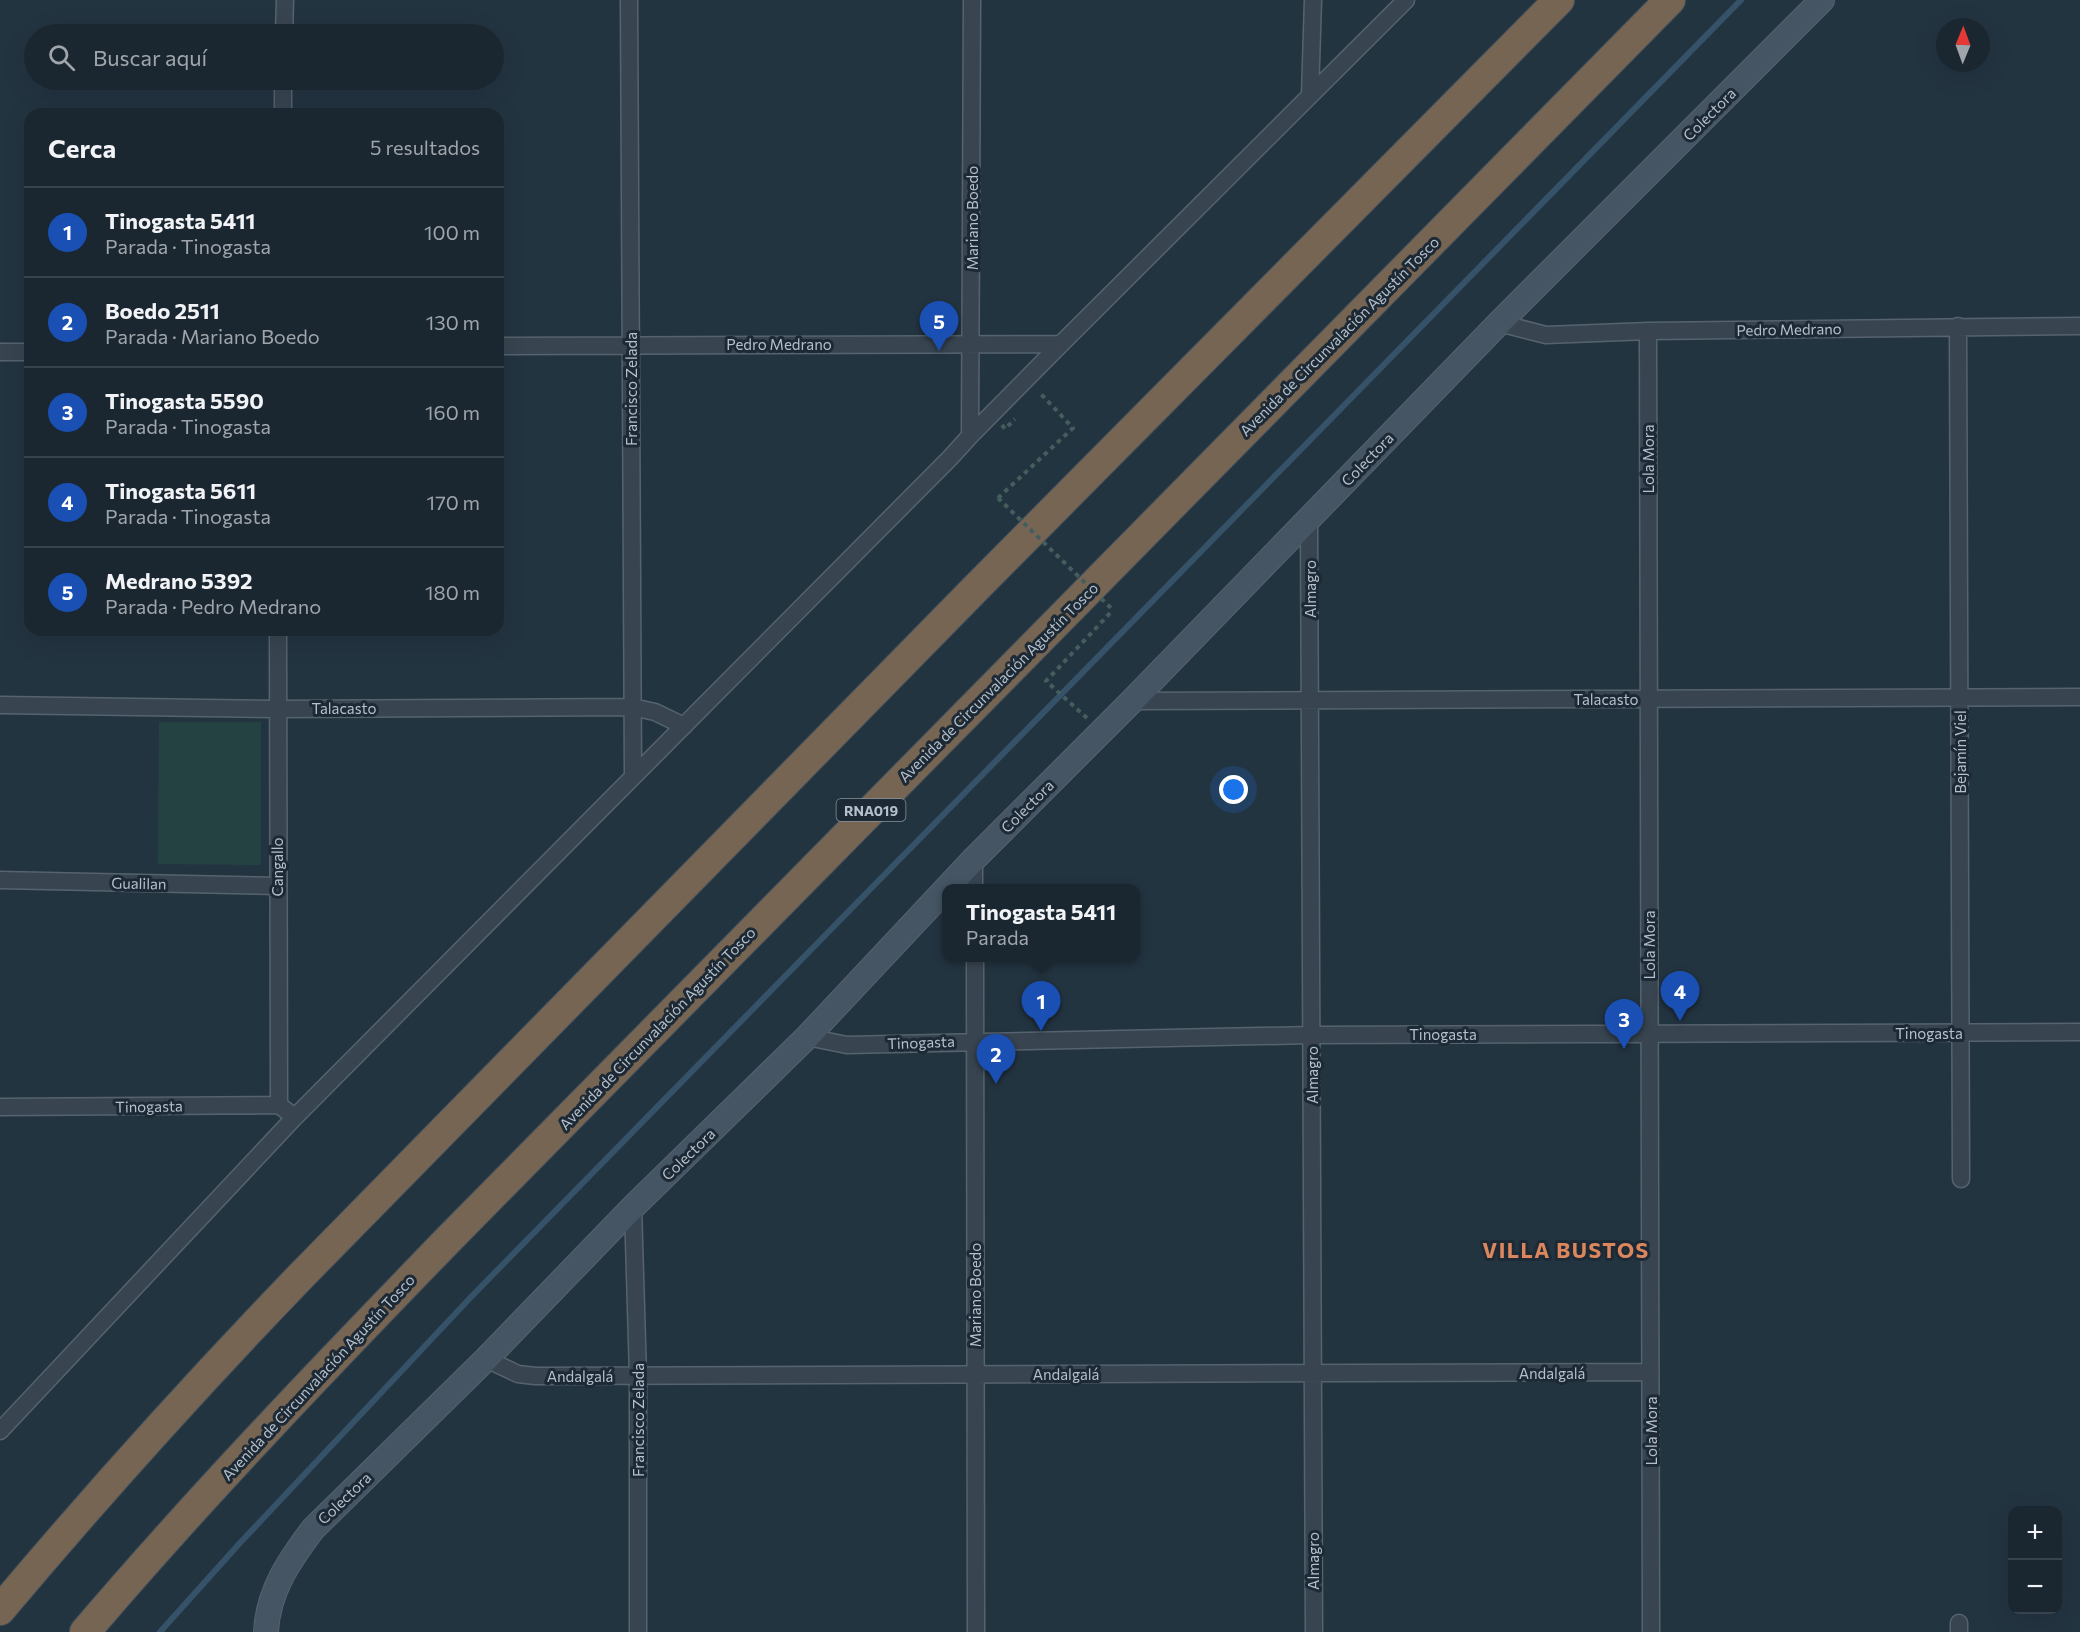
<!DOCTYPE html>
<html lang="es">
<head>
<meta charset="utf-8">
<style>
	body { margin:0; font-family:Commissioner,sans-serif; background:#27333d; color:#f1f3f6 }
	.controls { position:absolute; right:18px; bottom:18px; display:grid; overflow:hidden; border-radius:12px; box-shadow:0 6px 24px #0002 }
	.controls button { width:54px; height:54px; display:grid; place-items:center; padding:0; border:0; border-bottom:2px solid #38444d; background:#1a2731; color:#f1f3f6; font:30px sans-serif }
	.compass { position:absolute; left:1936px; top:18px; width:54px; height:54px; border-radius:50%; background:#1a2731; box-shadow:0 6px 24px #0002; rotate:1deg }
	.you { position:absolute; left:1234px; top:790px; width:21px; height:21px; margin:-15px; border:4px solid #fff; border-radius:50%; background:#1a73e8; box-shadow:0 0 0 9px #1a73e833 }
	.badge { display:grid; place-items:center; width:39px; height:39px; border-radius:50%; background:#86c3ff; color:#fff; font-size:20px; font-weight:700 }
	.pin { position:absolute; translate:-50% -50px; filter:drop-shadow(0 2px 3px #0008) }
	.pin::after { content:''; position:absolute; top:32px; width:21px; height:18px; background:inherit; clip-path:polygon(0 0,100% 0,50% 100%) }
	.popup { position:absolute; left:942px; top:884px; width:198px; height:78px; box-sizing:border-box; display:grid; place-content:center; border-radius:12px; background:#1a2731; filter:drop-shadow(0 2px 4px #0005); font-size:20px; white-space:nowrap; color:#9fa5ab }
	.popup b { font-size:22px; color:#f1f3f6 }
	.popup::after { content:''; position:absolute; left:50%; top:100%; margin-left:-12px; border:12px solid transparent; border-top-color:#1a2731 }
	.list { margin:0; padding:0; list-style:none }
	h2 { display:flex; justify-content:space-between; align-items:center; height:78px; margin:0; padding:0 24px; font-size:26px }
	h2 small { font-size:20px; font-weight:400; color:#9fa5ab }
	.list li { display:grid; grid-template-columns:39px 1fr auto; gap:18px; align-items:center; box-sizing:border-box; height:90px; padding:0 24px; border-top:2px solid #38444d }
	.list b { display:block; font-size:22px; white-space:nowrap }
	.list p { margin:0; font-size:20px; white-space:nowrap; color:#9fa5ab }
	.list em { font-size:20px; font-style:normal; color:#9fa5ab }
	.icon { flex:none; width:33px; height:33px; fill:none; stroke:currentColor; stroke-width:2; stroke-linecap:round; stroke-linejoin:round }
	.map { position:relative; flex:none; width:2080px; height:1632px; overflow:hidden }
	.search { position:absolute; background:#1a2731; box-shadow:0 6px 24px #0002; left:24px; top:24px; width:480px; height:66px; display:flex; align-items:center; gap:15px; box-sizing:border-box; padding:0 21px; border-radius:33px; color:#9fa5ab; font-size:22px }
	.panel { position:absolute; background:#1a2731; box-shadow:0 6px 24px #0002; left:24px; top:108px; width:480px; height:528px; border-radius:18px }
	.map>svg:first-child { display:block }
	.green { fill:#254242 }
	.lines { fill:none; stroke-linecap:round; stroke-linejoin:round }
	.stream { stroke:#365269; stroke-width:6 }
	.street-casing { stroke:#56636e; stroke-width:19 }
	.secondary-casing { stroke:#56636e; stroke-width:26 }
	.highway-casing { stroke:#43505b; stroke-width:32 }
	.path { stroke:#445e5e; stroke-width:4; stroke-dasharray:4.5 4.5; stroke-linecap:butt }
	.street { stroke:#384551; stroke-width:16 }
	.secondary { stroke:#455564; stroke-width:24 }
	.highway { stroke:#776554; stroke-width:30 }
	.path-bridge { stroke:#445e5e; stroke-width:4; stroke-dasharray:4.5 4.5; stroke-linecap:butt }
	.labels { text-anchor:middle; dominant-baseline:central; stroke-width:6; stroke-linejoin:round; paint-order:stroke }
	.shield { fill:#1d2a36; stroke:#87939e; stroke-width:1.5 }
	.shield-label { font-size:14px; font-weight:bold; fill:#b4c0cb }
	.street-label { font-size:15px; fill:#b4c0cb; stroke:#1d2a36 }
	.district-label { font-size:21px; font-weight:bold; letter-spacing:1.5px; fill:#dc865e; stroke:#1d2a36 }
</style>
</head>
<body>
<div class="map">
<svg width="2080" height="1632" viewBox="0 0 2080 1632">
	<rect width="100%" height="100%" fill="#233441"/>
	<path class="green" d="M159 722H261V865L158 864Z"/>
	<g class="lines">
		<path class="stream" d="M160 1632 239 1544 471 1297 1741 0"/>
		<g class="street-casing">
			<path id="street" d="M629 0 633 777
				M284 34 285 0
				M1310 95 1313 0
				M283 114V80
				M1499 323 1546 335 1648 331 2080 326
				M1958 326 1961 1179
				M1648 331 1651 1632
				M498 346 1061 344
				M0 352H30
				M970 436 972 0
				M1309 518 1314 1632
				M278 630 279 1105
				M1132 701 2080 697
				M0 705 278 709 632 707 655 712 684 726
				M974 859V888
				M0 880 277 886
				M975 958 976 1632
				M807 1037 847 1045 1311 1035 2080 1032
				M0 1107 279 1105 288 1112
				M633 1207 638 1376V1632
				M486 1359 518 1374 535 1376 1650 1372
				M0 1431 295 1117 950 458 970 436 1061 344 1406 0
				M1959 1623V1632"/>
		</g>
		<g class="secondary-casing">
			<path id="secondary" d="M266 1632C268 1591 289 1561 313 1529L486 1359 633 1207 807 1037 974 859 1132 701 1499 323 1822 0"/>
		</g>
		<g class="highway-casing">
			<path id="highway" d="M0 1610C96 1496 196 1385 300 1277L977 587 1559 0
				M85 1632C200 1497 323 1369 446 1242L1670 0"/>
		</g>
		<path class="path" d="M1002 425 1005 429 1015 419
			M998 498 1073 428 1040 393 1039 394
			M1087 718 1046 681 1113 610"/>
		<use href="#street" class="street"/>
		<use href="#secondary" class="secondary"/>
		<use href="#highway" class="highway"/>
		<path class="path-bridge" d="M998 498 1113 610"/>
	</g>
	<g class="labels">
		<rect class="shield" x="836.5" y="799" width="69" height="22" rx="4.5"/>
		<g class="shield-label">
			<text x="871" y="810">RNA019</text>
		</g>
		<g class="street-label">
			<text transform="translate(1709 114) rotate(-45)">Colectora</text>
			<text transform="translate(972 218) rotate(-90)">Mariano Boedo</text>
			<text transform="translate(1789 329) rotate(-1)">Pedro Medrano</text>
			<text transform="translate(1339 336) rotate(-45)">Avenida de Circunvalación Agustín Tosco</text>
			<text x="779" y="344">Pedro Medrano</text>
			<text transform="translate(631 389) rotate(-90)">Francisco Zelada</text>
			<text transform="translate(1367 459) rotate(-46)">Colectora</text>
			<text transform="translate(1648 459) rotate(-90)">Lola Mora</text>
			<text transform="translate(1310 589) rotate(-90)">Almagro</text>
			<text transform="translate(998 682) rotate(-45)">Avenida de Circunvalación Agustín Tosco</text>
			<text x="1606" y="699">Talacasto</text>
			<text x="344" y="708">Talacasto</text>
			<text transform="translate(1960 752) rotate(-90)">Bejamín Viel</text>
			<text transform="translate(1027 806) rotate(-45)">Colectora</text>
			<text transform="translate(277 867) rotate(-90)">Cangallo</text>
			<text transform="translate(139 883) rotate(1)">Gualilan</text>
			<text transform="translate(1649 945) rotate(-90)">Lola Mora</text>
			<text transform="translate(657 1028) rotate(-46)">Avenida de Circunvalación Agustín Tosco</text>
			<text x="1929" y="1033">Tinogasta</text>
			<text x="1443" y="1034">Tinogasta</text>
			<text transform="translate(921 1042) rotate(-2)">Tinogasta</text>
			<text transform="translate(1312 1075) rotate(-90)">Almagro</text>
			<text transform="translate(149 1106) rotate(-1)">Tinogasta</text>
			<text transform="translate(688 1154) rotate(-44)">Colectora</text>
			<text transform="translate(975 1295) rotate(-90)">Mariano Boedo</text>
			<text x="1552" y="1373">Andalgalá</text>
			<text x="1066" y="1374">Andalgalá</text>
			<text x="580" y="1376">Andalgalá</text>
			<text transform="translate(318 1377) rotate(-47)">Avenida de Circunvalación Agustín Tosco</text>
			<text transform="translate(638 1420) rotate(-90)">Francisco Zelada</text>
			<text transform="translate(1651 1431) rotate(-90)">Lola Mora</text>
			<text transform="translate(344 1498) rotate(-44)">Colectora</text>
			<text transform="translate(1313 1561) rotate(-90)">Almagro</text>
		</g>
		<g class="district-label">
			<text x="1566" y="1249">VILLA BUSTOS</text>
		</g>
	</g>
</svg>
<div class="controls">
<button>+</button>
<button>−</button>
</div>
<svg class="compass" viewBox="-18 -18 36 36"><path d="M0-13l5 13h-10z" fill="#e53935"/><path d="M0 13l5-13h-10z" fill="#9fa5ab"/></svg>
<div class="you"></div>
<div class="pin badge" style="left:1041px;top:1031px;background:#1a4fb4">1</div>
<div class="popup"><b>Tinogasta 5411</b>Parada</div>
<div class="pin badge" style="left:996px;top:1084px;background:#1a4fb4">2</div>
<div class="pin badge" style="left:1624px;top:1049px;background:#1a4fb4">3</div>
<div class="pin badge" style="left:1680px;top:1021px;background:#1a4fb4">4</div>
<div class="pin badge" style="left:939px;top:351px;background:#1a4fb4">5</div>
<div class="search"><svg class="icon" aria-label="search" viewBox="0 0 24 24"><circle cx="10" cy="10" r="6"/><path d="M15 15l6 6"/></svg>Buscar aquí</div>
<section class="panel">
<h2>Cerca<small>5 resultados</small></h2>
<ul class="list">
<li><span class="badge" style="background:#1a4fb4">1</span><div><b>Tinogasta 5411</b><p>Parada · Tinogasta</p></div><em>100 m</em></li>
<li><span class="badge" style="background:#1a4fb4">2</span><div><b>Boedo 2511</b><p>Parada · Mariano Boedo</p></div><em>130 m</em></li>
<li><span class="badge" style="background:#1a4fb4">3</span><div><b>Tinogasta 5590</b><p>Parada · Tinogasta</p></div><em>160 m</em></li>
<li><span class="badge" style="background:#1a4fb4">4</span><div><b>Tinogasta 5611</b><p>Parada · Tinogasta</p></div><em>170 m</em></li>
<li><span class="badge" style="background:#1a4fb4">5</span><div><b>Medrano 5392</b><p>Parada · Pedro Medrano</p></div><em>180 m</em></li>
</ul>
</section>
</div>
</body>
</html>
